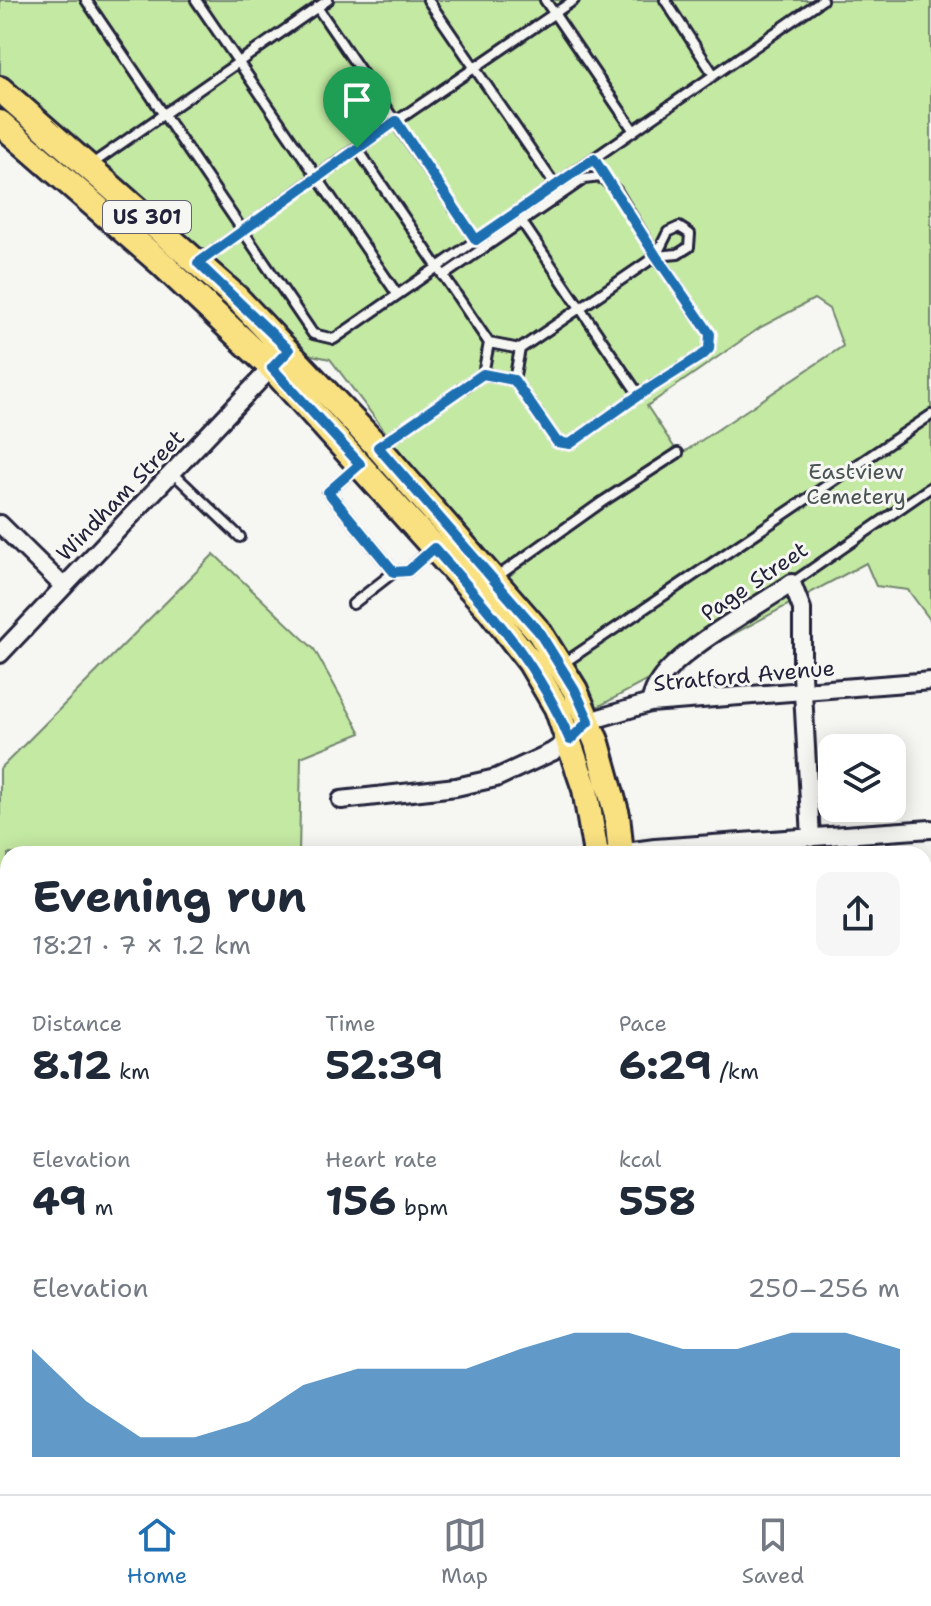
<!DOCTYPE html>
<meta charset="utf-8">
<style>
:root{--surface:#fff;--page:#f6f6f7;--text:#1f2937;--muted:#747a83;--line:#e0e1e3;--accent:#1f6fb2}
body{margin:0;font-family:"Shantell Sans",sans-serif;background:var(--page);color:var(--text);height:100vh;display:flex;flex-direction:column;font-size:30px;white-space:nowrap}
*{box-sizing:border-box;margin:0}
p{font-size:26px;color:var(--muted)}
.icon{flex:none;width:44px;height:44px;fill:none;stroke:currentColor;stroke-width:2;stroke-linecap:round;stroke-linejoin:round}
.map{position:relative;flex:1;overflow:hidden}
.side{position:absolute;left:0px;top:846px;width:932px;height:648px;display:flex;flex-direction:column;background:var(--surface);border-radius:24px 24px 0 0;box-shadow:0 4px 20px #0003}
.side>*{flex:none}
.fabs{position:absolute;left:818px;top:734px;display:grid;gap:16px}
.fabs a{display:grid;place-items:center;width:88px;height:88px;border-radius:16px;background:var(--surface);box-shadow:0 4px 20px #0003;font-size:40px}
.pin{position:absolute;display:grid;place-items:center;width:68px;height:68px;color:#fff;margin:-82px -34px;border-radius:50% 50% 50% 0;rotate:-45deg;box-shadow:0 0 8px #0007}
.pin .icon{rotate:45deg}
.round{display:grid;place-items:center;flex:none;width:84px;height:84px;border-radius:16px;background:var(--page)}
.summary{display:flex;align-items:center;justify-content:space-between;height:136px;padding:0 32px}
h1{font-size:44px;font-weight:700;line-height:60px}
.metrics{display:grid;grid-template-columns:repeat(3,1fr);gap:12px;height:136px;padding:8px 32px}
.metrics div{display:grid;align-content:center}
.metrics b{font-size:40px;font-weight:700}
.metrics small{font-size:22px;font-weight:400}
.metrics p{font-size:22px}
.chart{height:224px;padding:16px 32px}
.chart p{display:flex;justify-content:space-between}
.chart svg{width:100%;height:144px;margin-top:8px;fill:var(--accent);opacity:.7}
.dock{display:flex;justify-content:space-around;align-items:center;height:112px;border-top:2px solid var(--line);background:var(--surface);font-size:22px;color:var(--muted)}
.dock a{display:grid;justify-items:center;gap:4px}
.dock .on{color:var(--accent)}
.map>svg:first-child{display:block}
.green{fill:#c4e9a3;stroke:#73866f;stroke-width:2}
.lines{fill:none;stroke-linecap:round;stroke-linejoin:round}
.service-casing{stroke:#22223b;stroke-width:14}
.minor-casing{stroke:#22223b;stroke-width:22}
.primary-casing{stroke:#22223b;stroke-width:30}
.service{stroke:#f6f6f2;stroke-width:8}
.minor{stroke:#f6f6f2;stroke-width:16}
.primary{stroke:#f9e181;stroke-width:24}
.route-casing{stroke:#fff;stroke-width:16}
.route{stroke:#1f6fb2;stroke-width:10}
.labels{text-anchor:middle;stroke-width:6;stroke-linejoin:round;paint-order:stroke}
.shield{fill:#f6f6f2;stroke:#626272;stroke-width:2}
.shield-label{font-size:20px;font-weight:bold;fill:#22223b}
.park-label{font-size:22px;fill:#4a5455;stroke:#f6f6f2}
.street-label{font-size:22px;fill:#22223b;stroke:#f6f6f2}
</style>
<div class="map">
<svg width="931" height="1494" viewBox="0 0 931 1494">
<rect width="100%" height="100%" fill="#f6f6f2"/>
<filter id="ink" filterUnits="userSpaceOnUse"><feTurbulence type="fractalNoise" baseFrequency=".0125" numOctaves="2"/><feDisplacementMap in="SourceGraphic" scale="16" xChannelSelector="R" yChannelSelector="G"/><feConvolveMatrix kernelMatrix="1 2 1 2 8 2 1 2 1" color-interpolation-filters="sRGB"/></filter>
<g filter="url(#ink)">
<path class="green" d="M0,0H931V621L908,590L876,586L866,563L594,709L538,610L507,576L606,504L843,346L829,309L814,299L761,327L647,406L676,450L500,568L456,525L330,359L289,350L0,94Z
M214,554L314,649L361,733L301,757L299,854H8V1082H0V769Z
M931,900V1494H652L646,1486H924V901Z"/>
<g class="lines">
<defs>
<path id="service" d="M86,0L313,334L334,339L822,0
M196,0L397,294
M428,0L555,185
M545,0L634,131
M665,0L714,75
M317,7L476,240
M357,148L489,343L520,349L514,380L483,374L489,343
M92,164L328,0
M522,222L639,395
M679,227L690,234L689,247L678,254L656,256L668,232Z
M199,262L357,148L574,0
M443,276L584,179L601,177L616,190L656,256L710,334L709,349L704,354L639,395L570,444L557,442L514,380
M520,349L656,256
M382,444L483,374
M357,467L328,492L394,572
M173,473L240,537
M494,579L602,502L678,453
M792,583L931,487
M353,604L394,572L408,571L430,551
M561,665L931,415
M617,1486L623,1494"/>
<path id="minor" d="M0,524L63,586
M0,654L276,363
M650,703C652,695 655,687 660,680C681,649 758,606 792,583L802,609V674L811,838
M341,800L456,787L496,778L552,752L570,740L589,721L650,703L931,681
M611,854L655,848L931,829
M0,1207L8,1208
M0,1281L8,1284
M0,1431L8,1433
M924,1441L931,1447
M159,1486L182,1494
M227,1494L232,1486"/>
<path id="primary" d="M0,89L236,297L378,447L539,632L575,690L597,743L617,815L621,854
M0,123L162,264L272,368L489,609L530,662L557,708L585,789L596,854
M554,1494L556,1486
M579,1494L581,1486"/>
</defs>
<use href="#service" class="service-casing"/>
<use href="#minor" class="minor-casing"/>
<use href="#primary" class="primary-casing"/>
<use href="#service" class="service"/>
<use href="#minor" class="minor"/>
<use href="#primary" class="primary"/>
</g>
</g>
<g class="lines" filter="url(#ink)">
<defs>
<path id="route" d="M396,121L476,240L594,159L656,256L710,334L709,349L704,354L639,395L570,444L557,442L514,380L483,374L378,447L539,632L575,690L589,721L570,740C538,663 488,609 434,548L408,571L394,572L328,492L360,464L272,368L289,350L198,263Z"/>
</defs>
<use href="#route" class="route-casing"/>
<use href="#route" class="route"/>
</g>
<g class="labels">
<rect class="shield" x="103" y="201" width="88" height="32" rx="6"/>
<g class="shield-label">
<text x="147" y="224">US 301</text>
</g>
<g class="park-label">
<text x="856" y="479">Eastview<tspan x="856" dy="25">Cemetery</tspan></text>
</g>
<g class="street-label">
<text transform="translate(120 495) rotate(-46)" y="8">Windham Street</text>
<text transform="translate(754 581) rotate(-34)" y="8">Page Street</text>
<text transform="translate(744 675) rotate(-5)" y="8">Stratford Avenue</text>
</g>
</g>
</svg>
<div class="fabs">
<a><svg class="icon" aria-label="layers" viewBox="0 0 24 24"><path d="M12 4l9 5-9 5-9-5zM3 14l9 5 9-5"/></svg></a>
</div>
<div class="pin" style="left:357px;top:148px;background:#1e9e55"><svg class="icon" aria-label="arrive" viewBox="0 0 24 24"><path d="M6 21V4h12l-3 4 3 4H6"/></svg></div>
<section class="side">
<div class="summary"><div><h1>Evening run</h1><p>18:21 · 7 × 1.2 km</p></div><a class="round"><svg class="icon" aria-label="share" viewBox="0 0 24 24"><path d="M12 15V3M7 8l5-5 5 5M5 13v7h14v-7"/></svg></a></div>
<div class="metrics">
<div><p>Distance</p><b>8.12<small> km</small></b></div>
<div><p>Time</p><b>52:39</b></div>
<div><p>Pace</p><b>6:29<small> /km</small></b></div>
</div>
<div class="metrics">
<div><p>Elevation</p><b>49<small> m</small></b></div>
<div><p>Heart rate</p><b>156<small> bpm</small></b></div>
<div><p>kcal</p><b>558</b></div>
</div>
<div class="chart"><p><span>Elevation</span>250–256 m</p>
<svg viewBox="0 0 160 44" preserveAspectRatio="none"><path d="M0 44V11L10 27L20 38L30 38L40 33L50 22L60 17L70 17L80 17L90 11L100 6L110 6L120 11L130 11L140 6L150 6L160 11V44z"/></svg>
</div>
</section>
</div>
<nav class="dock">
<a class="on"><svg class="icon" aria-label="home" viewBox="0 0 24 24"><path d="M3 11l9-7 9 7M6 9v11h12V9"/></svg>Home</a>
<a><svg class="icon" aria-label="map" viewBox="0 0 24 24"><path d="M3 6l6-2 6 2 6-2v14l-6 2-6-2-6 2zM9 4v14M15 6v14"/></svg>Map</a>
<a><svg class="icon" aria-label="saved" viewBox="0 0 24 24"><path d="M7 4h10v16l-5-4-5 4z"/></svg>Saved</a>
</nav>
